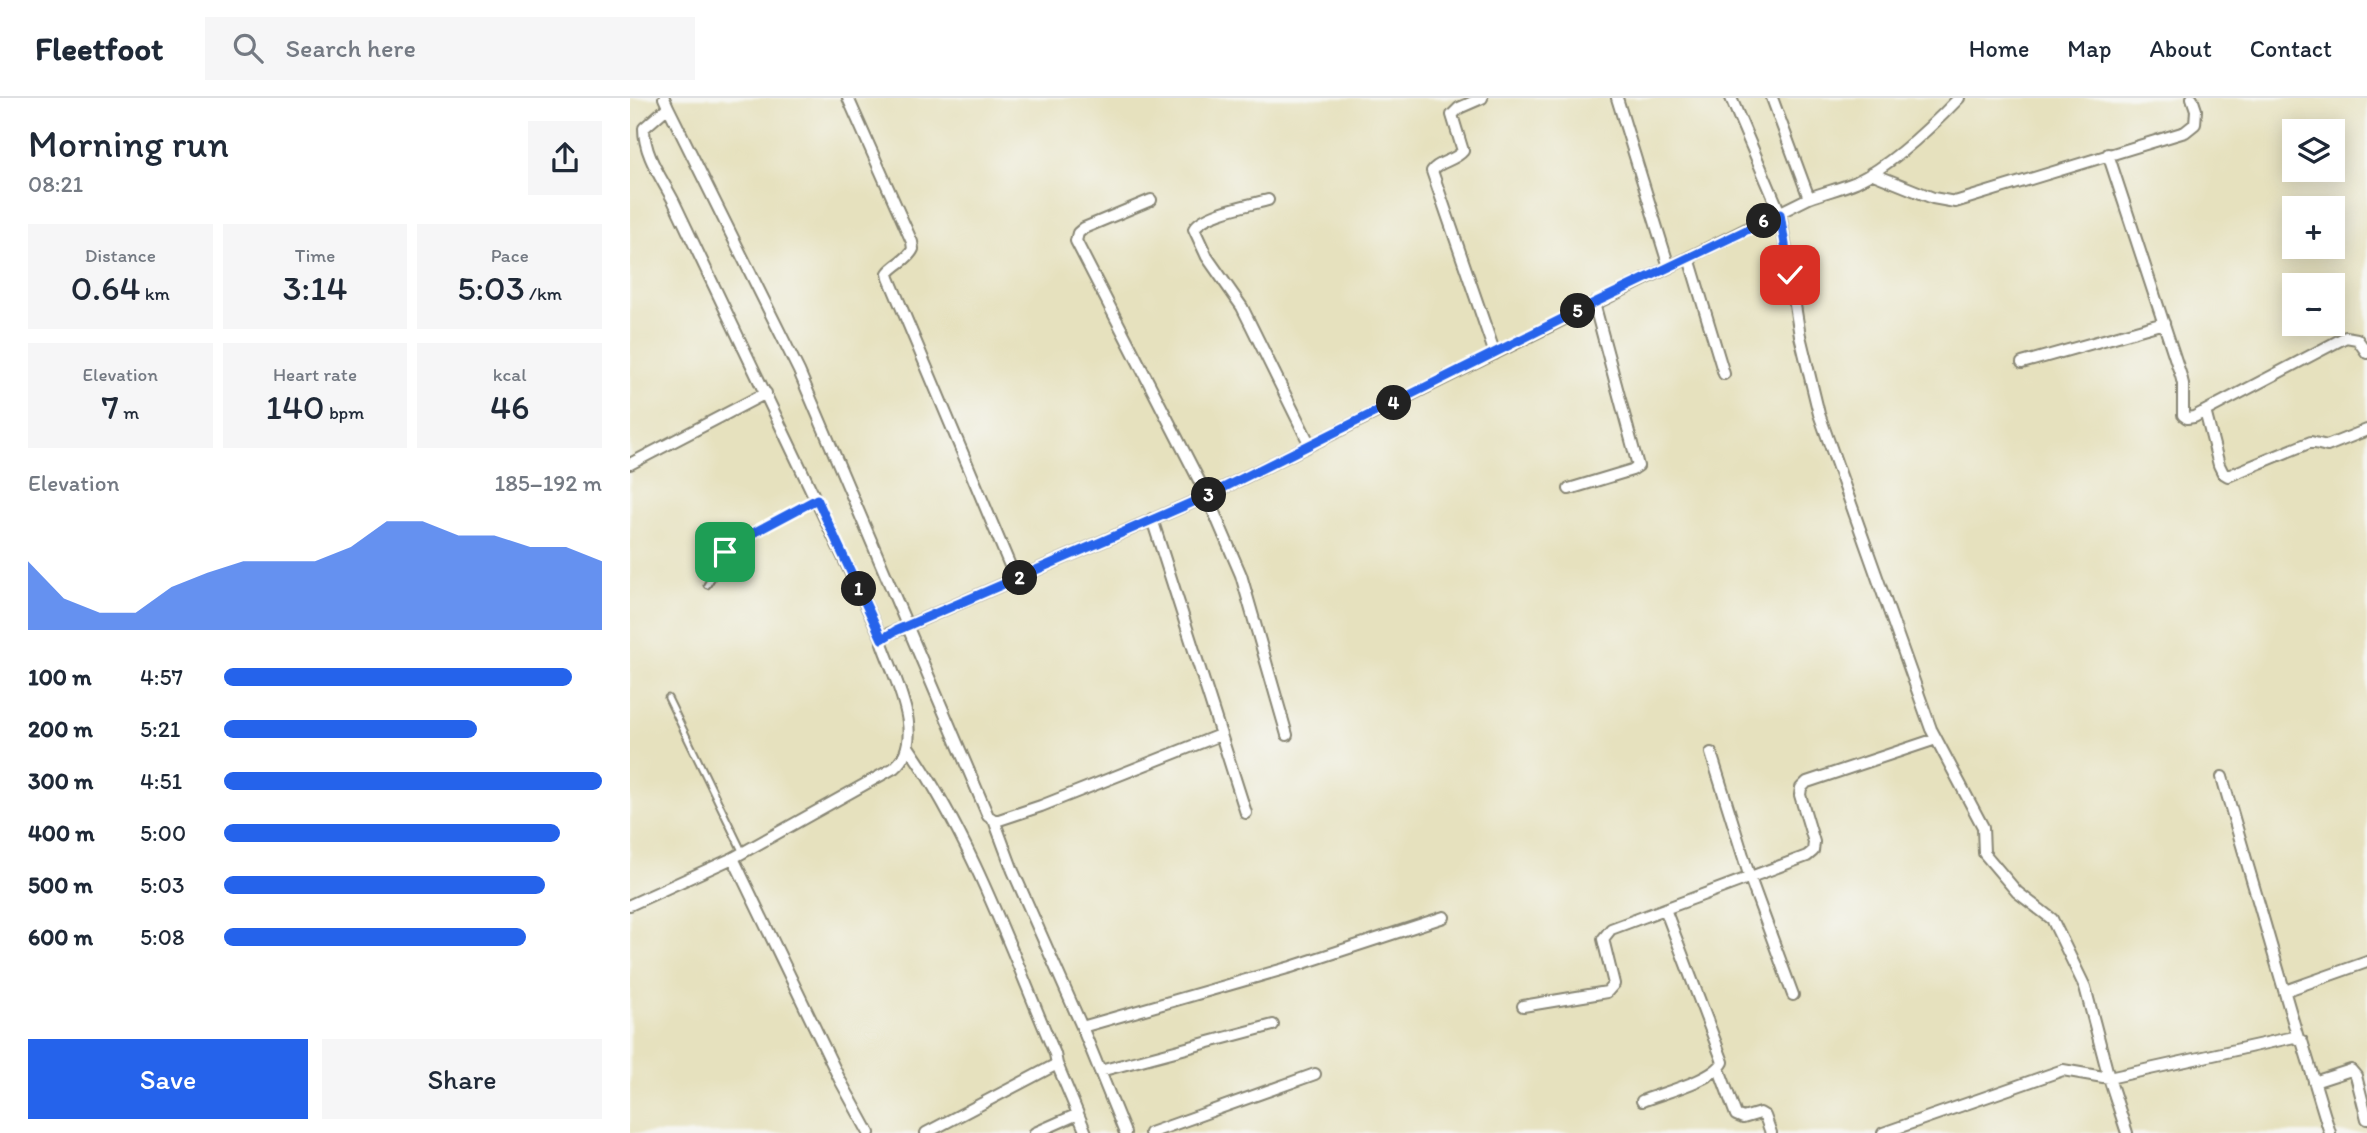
<!DOCTYPE html>
<meta charset="utf-8">
<style>
:root{--surface:#fff;--page:#f6f6f7;--text:#1f2937;--muted:#747a83;--line:#e0e1e3;--accent:#2563eb}
body{margin:0;font-family:Itim,sans-serif;background:var(--page);color:var(--text);height:100vh;display:flex;flex-direction:column;font-size:26px;white-space:nowrap}
*{box-sizing:border-box;margin:0}
p{font-size:23px;color:var(--muted)}
.icon{flex:none;width:38px;height:38px;fill:none;stroke:currentColor;stroke-width:2;stroke-linecap:round;stroke-linejoin:round}
.map{position:relative;flex:1;overflow:hidden}
.panel{display:flex;flex-direction:column;background:var(--surface);width:630px}
.panel>*{flex:none}
.buttons{position:absolute;left:1652px;top:21px;display:grid;gap:14px}
.buttons a{display:grid;place-items:center;width:63px;height:63px;border-radius:0px;background:var(--surface);box-shadow:0 4px 18px #0003;font-size:35px}
.pin{position:absolute;display:grid;place-items:center;width:60px;height:60px;color:#fff;margin:-30px;border-radius:14px;box-shadow:0 4px 10px #0006}
.km{position:absolute;width:35px;height:35px;margin:-18px;border-radius:50%;background:#222;color:#fff;font-size:19px;line-height:35px;text-align:center}
.round{display:grid;place-items:center;flex:none;width:74px;height:74px;border-radius:0px;background:var(--page)}
.headline{display:flex;align-items:center;justify-content:space-between;height:119px;padding:0 28px}
h1{font-size:38px;font-weight:600;line-height:52px}
.stats{display:grid;grid-template-columns:repeat(3,1fr);gap:10px;height:119px;padding:7px 28px}
.stats div{display:grid;align-content:center;border-radius:0px;background:var(--page);text-align:center}
.stats b{font-size:35px;font-weight:600}
.stats small{font-size:19px;font-weight:400}
.stats p{font-size:19px}
.chart{height:196px;padding:14px 28px}
.chart p{display:flex;justify-content:space-between}
.chart svg{width:100%;height:126px;margin-top:7px;fill:var(--accent);opacity:.7}
.cta{display:flex;gap:14px;margin-top:auto;padding:14px 28px}
.cta a{flex:1;height:80px;border-radius:0px;background:var(--accent);color:#fff;font-size:28px;font-weight:600;line-height:80px;text-align:center}
.cta a+a{background:var(--page);color:var(--text)}
ul{padding:0 28px;list-style:none;font-size:23px}
li{display:grid;grid-template-columns:112px 84px 1fr;align-items:center;height:52px}
li i{height:18px;border-radius:9px;background:var(--accent)}
header{display:flex;align-items:center;gap:42px;box-sizing:border-box;height:98px;padding:0 35px;background:var(--surface);border-bottom:2px solid var(--line)}
header strong{font-size:33px}
nav{display:flex;gap:38px;margin-inline-start:auto;font-size:24px}
.search{width:490px;height:63px;background:var(--page);display:flex;align-items:center;gap:18px;box-sizing:border-box;padding:0 24px;border-radius:0px;color:var(--muted);font-size:26px}
main{display:flex;flex:1;min-height:0}
.map>svg:first-child{display:block}
.lines{fill:none;stroke-linecap:round;stroke-linejoin:round}
.service-casing{stroke:#888674;stroke-width:9}
.minor-casing{stroke:#888674;stroke-width:14}
.service{stroke:#fff;stroke-width:5}
.minor{stroke:#fff;stroke-width:10}
.route-casing{stroke:#fff;stroke-width:14}
.route{stroke:#2563eb;stroke-width:9}
</style>
<header>
<strong>Fleetfoot</strong>
<div class="search"><svg class="icon" aria-label="search" viewBox="0 0 24 24"><circle cx="10" cy="10" r="6"/><path d="M15 15l6 6"/></svg>Search here</div>
<nav><a>Home</a><a>Map</a><a>About</a><a>Contact</a></nav>
</header>
<main>
<section class="panel">
<div class="headline"><div><h1>Morning run</h1><p>08:21</p></div><a class="round"><svg class="icon" aria-label="share" viewBox="0 0 24 24"><path d="M12 15V3M7 8l5-5 5 5M5 13v7h14v-7"/></svg></a></div>
<div class="stats">
<div><p>Distance</p><b>0.64<small> km</small></b></div>
<div><p>Time</p><b>3:14</b></div>
<div><p>Pace</p><b>5:03<small> /km</small></b></div>
</div>
<div class="stats">
<div><p>Elevation</p><b>7<small> m</small></b></div>
<div><p>Heart rate</p><b>140<small> bpm</small></b></div>
<div><p>kcal</p><b>46</b></div>
</div>
<div class="chart"><p><span>Elevation</span>185–192 m</p>
<svg viewBox="0 0 160 44" preserveAspectRatio="none"><path d="M0 44V20L10 33L20 38L30 38L40 29L50 24L60 20L70 20L80 20L90 15L100 6L110 6L120 11L130 11L140 15L150 15L160 20V44z"/></svg>
</div>
<ul>
<li><b>100 m</b>4:57<i style="width:92%"></i></li>
<li><b>200 m</b>5:21<i style="width:67%"></i></li>
<li><b>300 m</b>4:51<i style="width:100%"></i></li>
<li><b>400 m</b>5:00<i style="width:89%"></i></li>
<li><b>500 m</b>5:03<i style="width:85%"></i></li>
<li><b>600 m</b>5:08<i style="width:80%"></i></li>
</ul>
<div class="cta"><a>Save</a><a>Share</a></div>
</section>
<div class="map">
<svg width="1737" height="1035" viewBox="0 0 1737 1035">
<rect width="100%" height="100%" fill="#f6f6f2"/>
<filter id="ink" filterUnits="userSpaceOnUse"><feTurbulence type="fractalNoise" baseFrequency=".0143" numOctaves="2"/><feDisplacementMap in="SourceGraphic" scale="14" xChannelSelector="R" yChannelSelector="G"/><feConvolveMatrix kernelMatrix="1 2 1 2 8 2 1 2 1" color-interpolation-filters="sRGB"/></filter>
<filter id="wash" filterUnits="userSpaceOnUse"><feTurbulence type="fractalNoise" baseFrequency=".00686" numOctaves="4" result="noise"/><feDisplacementMap in="SourceGraphic" scale="28" xChannelSelector="R" yChannelSelector="G"/><feGaussianBlur stdDeviation="1.57" result="paint"/><feColorMatrix in="noise" values="0 0 0 0 0 0 0 0 0 0 0 0 0 0 0 0 0 1.4 0 .05"/><feComposite in="paint" operator="in"/></filter>
<g filter="url(#wash)">
<rect width="100%" height="100%" fill="#e6e1be"/>
</g>
<g filter="url(#ink)">
<g class="lines">
<defs>
<path id="service" d="M77,487L101,449L187,401
M38,600L113,755"/>
<path id="minor" d="M34,0L38,9L14,30C14,57 31,79 43,102L252,541
M218,0L282,144L283,151C278,162 266,165 258,175L259,180L386,482
M852,0L829,10L822,17L833,53C825,63 809,63 802,73L865,256
M987,0L1039,169
M1101,0L1150,115L1170,238L1189,316L1301,631L1353,729L1354,755L1387,794L1422,821L1455,889L1479,980L1497,1035
M1142,0L1179,100
M38,9L169,273L358,718L364,722H369L411,708L590,637
M1478,56L1551,278L1553,286V317L1557,320L1564,319L1716,239L1727,241L1737,255
M1241,75L1303,100L1325,104L1555,34L1565,26L1566,12L1562,0
M521,102L454,130L448,135L446,143L577,398L611,477L657,637
M638,102C619,107 573,115 564,131L577,159L612,209L680,347
M1059,160L1094,276
M1392,265L1534,225
M1575,313L1589,367L1593,375L1598,378L1681,344L1697,348L1737,332
M0,366L136,295
M939,391L1002,372L1008,368L964,205
M522,421L616,715
M279,650C343,743 381,853 425,956L427,966L456,1035
M1081,655L1120,780L1163,897
M1592,679L1668,940
M364,722L383,773L452,929L495,1035
M103,760L210,982L239,1035
M0,807L103,760L264,670C298,641 264,580 252,545V541L256,537L577,398L1179,100C1195,94 1212,90 1226,84C1260,68 1303,27 1329,0
M1655,893L1737,864
M893,908L977,894L984,886L973,841L981,831L1177,758L1183,753L1184,744L1170,697L1171,690L1177,684L1306,641
M452,929L661,869L814,819
M1089,971L1106,1017L1113,1020L1130,1015L1135,1018L1141,1035
M470,973L643,927
M1684,984L1721,972L1726,978L1737,1021
M1012,1003C1032,995 1084,982 1093,964L1035,811
M296,1035L427,966
M405,1035L448,1016
M520,1035L685,976
M1253,1035L1433,972L1479,980L1664,939L1672,943L1700,1035"/>
</defs>
<use href="#service" class="service-casing"/>
<use href="#minor" class="minor-casing"/>
<use href="#service" class="service"/>
<use href="#minor" class="minor"/>
</g>
</g>
<g class="lines" filter="url(#ink)">
<defs>
<path id="route" d="M95,454L112,441L187,401L252,541L265,533L577,398L964,205L1150,116L1160,177"/>
</defs>
<use href="#route" class="route-casing"/>
<use href="#route" class="route"/>
</g>
</svg>
<div class="buttons">
<a><svg class="icon" aria-label="layers" viewBox="0 0 24 24"><path d="M12 4l9 5-9 5-9-5zM3 14l9 5 9-5"/></svg></a>
<a>+</a>
<a>−</a>
</div>
<div class="pin" style="left:95px;top:454px;background:#1e9e55"><svg class="icon" aria-label="arrive" viewBox="0 0 24 24"><path d="M6 21V4h12l-3 4 3 4H6"/></svg></div>
<div class="pin" style="left:1160px;top:177px;background:#d93025"><svg class="icon" aria-label="check" viewBox="0 0 24 24"><path d="M5 12l5 5 9-10"/></svg></div>
<b class="km" style="left:229px;top:491px">1</b>
<b class="km" style="left:390px;top:480px">2</b>
<b class="km" style="left:579px;top:397px">3</b>
<b class="km" style="left:764px;top:305px">4</b>
<b class="km" style="left:948px;top:213px">5</b>
<b class="km" style="left:1134px;top:123px">6</b>
</div>
</main>
